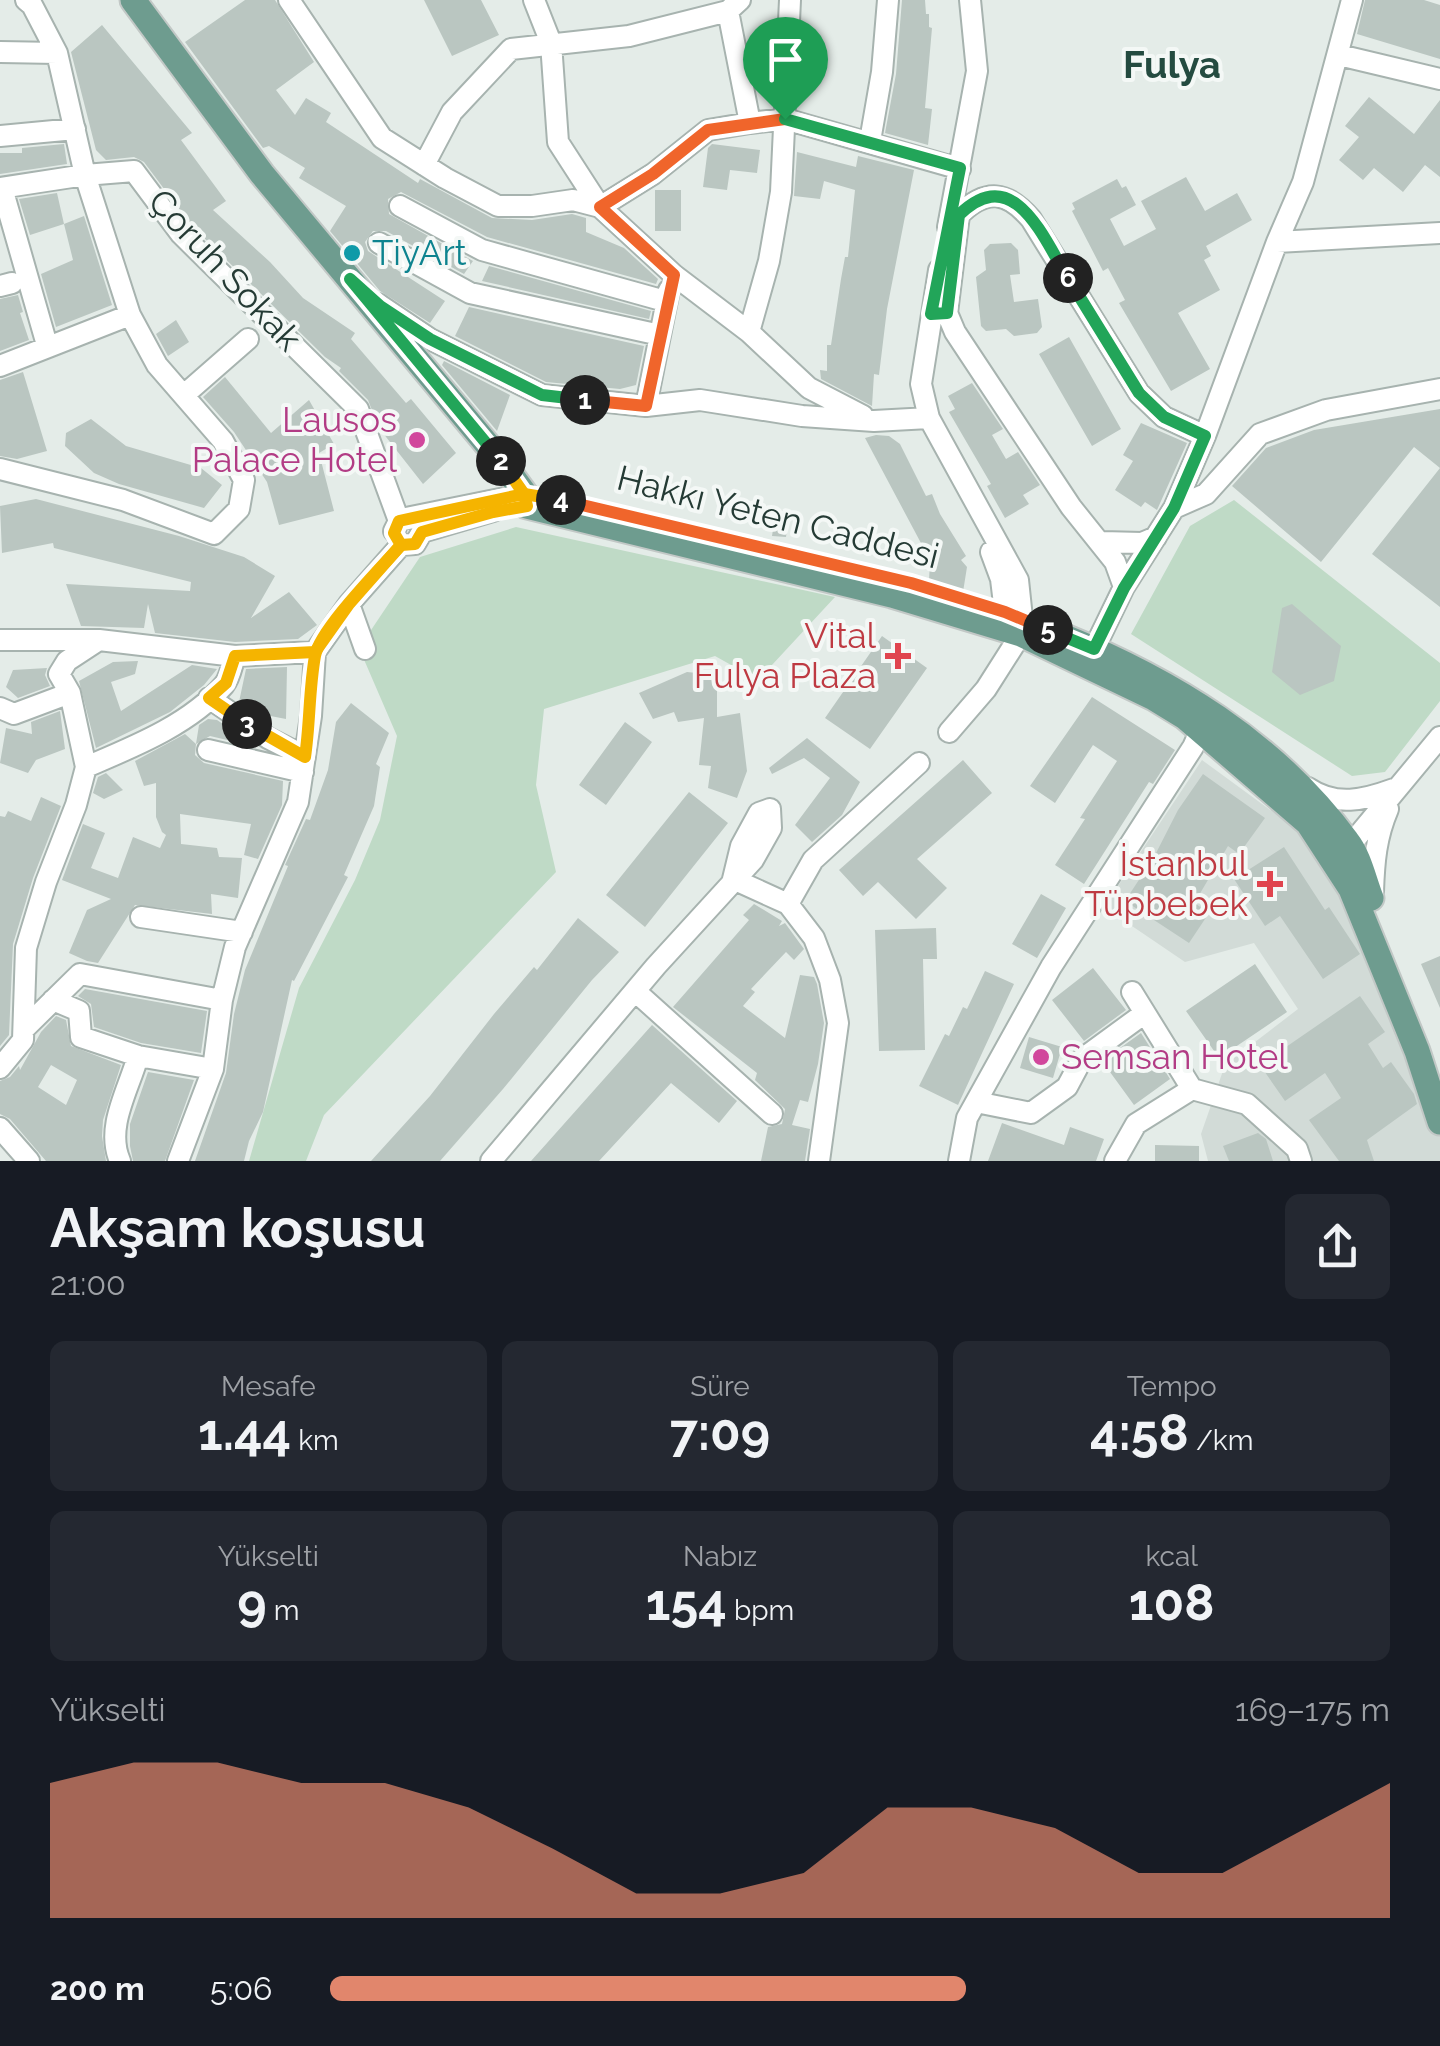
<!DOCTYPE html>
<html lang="tr">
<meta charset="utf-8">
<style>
:root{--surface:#171b24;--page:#242831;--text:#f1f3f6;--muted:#9ea1a6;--accent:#e1866c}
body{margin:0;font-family:Raleway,sans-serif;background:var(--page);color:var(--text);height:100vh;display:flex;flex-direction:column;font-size:38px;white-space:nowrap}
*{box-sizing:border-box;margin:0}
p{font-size:32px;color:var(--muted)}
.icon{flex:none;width:55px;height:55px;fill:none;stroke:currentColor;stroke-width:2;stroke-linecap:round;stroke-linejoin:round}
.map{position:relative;height:1161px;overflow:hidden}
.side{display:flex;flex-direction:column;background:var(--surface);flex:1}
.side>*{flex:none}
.pin{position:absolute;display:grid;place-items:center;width:85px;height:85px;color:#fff;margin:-102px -42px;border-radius:50% 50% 50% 0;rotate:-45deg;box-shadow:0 0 10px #0007}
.pin .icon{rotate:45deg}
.km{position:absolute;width:50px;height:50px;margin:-25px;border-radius:50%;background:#222;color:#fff;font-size:28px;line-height:50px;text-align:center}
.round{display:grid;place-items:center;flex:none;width:105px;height:105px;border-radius:15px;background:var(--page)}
.headline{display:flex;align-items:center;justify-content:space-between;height:170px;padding:0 50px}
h1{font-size:55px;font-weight:700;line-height:75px}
.metrics{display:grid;grid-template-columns:repeat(3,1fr);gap:15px;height:170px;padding:10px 50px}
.metrics div{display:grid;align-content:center;border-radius:15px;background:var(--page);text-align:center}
.metrics b{font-size:50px;font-weight:700}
.metrics small{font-size:28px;font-weight:400}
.metrics p{font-size:28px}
.chart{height:280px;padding:20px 50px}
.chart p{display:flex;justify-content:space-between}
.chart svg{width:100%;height:180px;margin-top:10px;fill:var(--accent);opacity:.7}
ul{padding:0 50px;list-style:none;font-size:32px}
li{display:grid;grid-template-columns:160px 120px 1fr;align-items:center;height:75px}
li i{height:25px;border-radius:12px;background:var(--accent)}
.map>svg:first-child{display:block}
.built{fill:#d2dbd7}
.green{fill:#bfdac6}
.building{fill:#bac6c1;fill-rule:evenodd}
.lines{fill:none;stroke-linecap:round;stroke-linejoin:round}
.minor-casing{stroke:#a7b3af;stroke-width:24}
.major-casing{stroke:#c2c8c6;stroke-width:29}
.minor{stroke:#fff;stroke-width:20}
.major{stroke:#6e9c8f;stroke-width:25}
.split-1-casing{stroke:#fff;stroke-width:20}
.split-2-casing{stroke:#fff;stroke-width:20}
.split-3-casing{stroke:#fff;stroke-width:20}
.split-4-casing{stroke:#fff;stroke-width:20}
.split-5-casing{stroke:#fff;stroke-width:20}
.split-6-casing{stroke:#fff;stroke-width:20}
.split-7-casing{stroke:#fff;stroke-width:20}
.split-1{stroke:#f0652b;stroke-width:12}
.split-2{stroke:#22a559;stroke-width:12}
.split-3{stroke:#f5b400;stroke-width:12}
.split-4{stroke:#f5b400;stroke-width:12}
.split-5{stroke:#f0652b;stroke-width:12}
.split-6{stroke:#22a559;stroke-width:12}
.split-7{stroke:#22a559;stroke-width:12}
.culture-dot{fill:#0f9aa8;stroke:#f4f8f6;stroke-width:4}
.hotel-dot{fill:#d1479c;stroke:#f4f8f6;stroke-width:4}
.health-dot{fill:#e0444e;stroke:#f4f8f6;stroke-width:4}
.labels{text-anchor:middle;stroke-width:8;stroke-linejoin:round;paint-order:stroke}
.culture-label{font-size:35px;fill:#0d838f;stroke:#f4f8f6;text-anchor:start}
.street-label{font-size:35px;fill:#253b35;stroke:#f4f8f6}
.hotel-label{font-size:35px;fill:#b23c85;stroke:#f4f8f6;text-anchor:end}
.health-label{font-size:35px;fill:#be3a42;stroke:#f4f8f6;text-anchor:end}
.neighbourhood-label{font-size:38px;font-weight:bold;fill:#244b40;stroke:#f4f8f6}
</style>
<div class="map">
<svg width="1440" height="1161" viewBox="0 0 1440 1161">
<rect width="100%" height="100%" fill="#e4ece8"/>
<path class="built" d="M1202,760L1292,826L1328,871L1378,952L1440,1126V1161H1208L1201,1134L1225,1065L1298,1009L1254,943L1185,962L1104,907Z"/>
<path class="green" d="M1234,500L1440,663V701L1385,772L1352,776L1131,634L1190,526Z
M516,527L835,597L758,680L715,656L544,709L536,785L556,872L324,1115L306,1161H249L299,988L355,880L380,820L397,736L359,648L420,557Z"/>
<path class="building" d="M245,0H275L314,62L276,90L295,115L306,98L331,113L326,122L418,183L420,179L492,218L532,220L572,214L586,218V232L624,248L658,279L656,284L487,237L401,192L388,199L389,214L473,261L464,274L386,231H373L365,242L368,251L445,301L430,323L380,291L330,231L346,206L299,178L305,168L269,146L263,148L185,42Z
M424,0H481L499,35L452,56Z
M902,0H925L926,14H929V27L932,28L925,108L932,109L928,145L885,133L896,74Z
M1365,0H1424L1440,5V59L1357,34Z
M102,25L192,133L181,140L226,201L213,210L270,262L303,298L355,333L351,339L406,403L411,399L456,453L423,484L379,428L368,400L339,371L341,368L325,357L191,225L144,162L134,157L106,160L96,150L71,52Z
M1369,97L1414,134L1440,100V177L1425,165L1403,192L1374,168L1363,180L1339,160L1359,137L1345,126Z
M64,144L67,164L0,174V153H22V148Z
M712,144L760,150L757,173L730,170L727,190L703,187L708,148Z
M797,152L856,167L858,156L914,170L887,309L879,375L874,374L872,406L821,379L820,370L827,371V345H831L841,279L845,257H848L855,190L824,181L820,199L794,196Z
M1186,177L1205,211L1237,193L1252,220L1206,246L1211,256L1204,260L1220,290L1178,313L1210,369L1171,391L1119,303L1125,300L1108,268L1103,271L1072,211L1075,209L1072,203L1117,179L1122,188L1126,186L1136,205L1110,219L1124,246L1156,229L1141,201Z
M655,190H681V231H655Z
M57,193L64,224L30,235L19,199Z
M84,216L112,305L56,327L41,274L73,260L64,224Z
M1011,243L1018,250L1020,274L1010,275L1014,302L1038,299L1042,327L1037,333L1014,336L1006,329L986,331L981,326L976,277L986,270L984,250L990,244Z
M489,266L651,311L649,319L482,281Z
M18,295L23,312L20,313L29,340L0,351V299Z
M469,307L644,346L636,385L620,389L546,382L455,336Z
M176,320L189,342L168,356L156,334Z
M1069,337L1121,429L1092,446L1039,354Z
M444,361L510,395L497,431L442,365Z
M23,372L47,451L17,459L0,456V380Z
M225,377L271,433L309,400L334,444L319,453L334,511L279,525L267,482L234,432L203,397Z
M972,383L1003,429L992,435L1006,459L1018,452L1040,485L1023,495L1029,504L1005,518L987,486L991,484L949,412L955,409L948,396Z
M1440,409V607L1372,554L1440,468L1414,447L1321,562L1232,486L1266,448L1314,430Z
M91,419L126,446L201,468L222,485L204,508L119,484L94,473L65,446L66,433Z
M1141,423L1187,443L1157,510L1145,502L1141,507L1115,490L1133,461L1123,455Z
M876,435L889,436L900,444L926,496L932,494L940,514L966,556L961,560L967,567L963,592L935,588L934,582L929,581L930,560L865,438Z
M36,499L179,536L244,557L275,576L251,618L289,592L317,625L298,639L235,642L155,633L148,604L144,628L81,626L66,584L190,591L191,582L54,548L53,543L2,553L0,506Z
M776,510L789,511L786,537L772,536Z
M1292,604L1341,646L1334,681L1300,695L1272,672L1282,608Z
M882,636L927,668L870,749L825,718Z
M138,661L135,674L111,682L121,711L192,665L217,669L204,685L170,712L96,748L79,681L113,662Z
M287,667L286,719L255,713L239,702L246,669Z
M47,668L45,675L50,686L18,698L6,687L13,670Z
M687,672L717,675V717L740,713L747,771L737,798L708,788L711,766L699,765L704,718L678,722L674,712L653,719L639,693Z
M1092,697L1175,750L1153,784L1149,782L1084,884L1055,865L1085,819L1080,818L1117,761L1093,745L1055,803L1030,786Z
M351,703L389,733L376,764L380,767L374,806L344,875L348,877L294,981L292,980L263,1112L249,1141L244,1161H195L226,1073L234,1014L245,970L288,866L285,865L306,819L310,820L328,770L336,722Z
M60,711L65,749L36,760L28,773L0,763L6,728L32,734L31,722Z
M208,719L217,720L257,747L210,736L196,744L199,725Z
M625,722L652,742L606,805L579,785Z
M185,734L196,744L195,755L204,763L283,781L282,805L258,859L244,855L251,824L180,814L181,844L217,848L219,857L242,858L238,898L211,894L212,914L135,905L98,963L87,961L69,953L87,910L111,899L62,880L83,824L105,833L91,868L118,878L133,837L160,848L166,835L162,832L156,817V783L144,786L135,761Z
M807,738L860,782L842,815L812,842L795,825L830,778L804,758L772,774L769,768Z
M963,760L992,793L917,859L947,888L916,919L878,882L863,896L839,870Z
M106,773L123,790L104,799L93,793L98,777Z
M1203,774L1265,818L1239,854L1228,846L1192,907L1196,904L1209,913L1189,943L1125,901L1154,857L1178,810Z
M689,792L728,823L645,927L606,895Z
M41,797L61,806L33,878L13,944L9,1035L0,1046V816L5,817L8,811L31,821Z
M1284,847L1325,910L1329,907L1360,954L1323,979L1280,916L1265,926L1234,879Z
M1041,894L1066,908L1037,958L1012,944Z
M754,904L782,921L779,926L785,923L804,949L794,960L786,952L751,989L755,992L743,1006L785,1038L800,975L814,977L817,984L824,1023L818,1064L808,1102L800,1100L792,1125L810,1129L805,1161H761L768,1127L782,1124L785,1109L755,1080L757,1073L673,1007L749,920L743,915Z
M578,918L619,952L592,980L503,1089L440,1161H371L430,1096L494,1014L534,967L537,970Z
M936,928L937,959H923L925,1050L879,1051L875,930Z
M1440,956V1008L1421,964Z
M1255,964L1287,1012L1219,1058L1186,1011Z
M1093,968L1126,1010L1084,1041L1052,1000Z
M985,971L1014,984L958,1105L919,1086L945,1034L949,1036L963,1007L967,1009Z
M85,989L207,1011L201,1053L141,1043L94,1027L91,1004L78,996Z
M1360,996L1385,1032L1368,1044L1383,1068L1391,1062L1414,1094L1417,1104L1367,1140L1374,1161H1339L1309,1120L1341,1098L1325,1073L1285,1101L1260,1065Z
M56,1016L66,1020L71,1046L121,1065L103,1120L102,1136L106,1161H46L10,1119L0,1114V1081L10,1077L19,1066L20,1070L41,1032ZM51,1065L77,1080L66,1105L38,1087Z
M652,1025L737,1101L719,1123L671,1083L599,1161H531Z
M1141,1033L1170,1079L1134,1105L1102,1061Z
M1029,1037L1062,1047L1053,1078L1020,1068Z
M148,1072L194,1080L165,1161H133L130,1146V1124Z
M1002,1123L1064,1145L1070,1127L1104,1139L1096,1161H988Z
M1258,1133L1266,1139L1273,1161H1229L1223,1146Z
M1155,1145L1199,1146V1161H1155Z"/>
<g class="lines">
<defs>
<path id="minor" d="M289,0L382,138L445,178L498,206H532L573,200L600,207
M534,0L551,43L558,142L600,207L674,275L749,332L809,388L863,416
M728,11L750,123
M0,52L57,53
M1339,55L1440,79
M0,136L75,129
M870,141L882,72L888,0
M424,165L452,112L511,49L629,36L728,11L740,0
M0,188L85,175L134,171L181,234L358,409L399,521
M2,188L47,345
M400,206L482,250L665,301
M600,207L653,174L708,130L750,123L785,119L960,169
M948,227L977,71L970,0
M1277,242L1440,233
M379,243L470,293L660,335
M939,270L921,384L929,418L1018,580L1022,618
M0,286L12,283
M378,304L430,339L542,395L646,406L700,400L802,416L874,421L929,418
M749,332L769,261L781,192L790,0
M0,366L130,315
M184,395L248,339
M646,406L669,290
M0,469L123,500L214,534L239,509L244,480L223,441L157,365L130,315L85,175L57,53L32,5L26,0
M1174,508L1206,494L1260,434L1326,410L1440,389
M394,531L399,521L406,518L525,494
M1102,542L1142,543L1156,537
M401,545L415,544L422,532L493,511
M991,552L1001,579L1005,612
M1124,587L1115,562L1071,507L955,332L947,313L959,215C986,188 1007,191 1031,219L1139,393L1164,417L1205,436
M349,604L365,649
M0,640H99L235,656L315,652
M1094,649L1124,587L1174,508L1205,436L1277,242L1303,182L1352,0
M209,698L268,738L305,757
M0,708L14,714L70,693
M949,732L986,689L1021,634
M208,750L303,772
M86,767C133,747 189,725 224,685C230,678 232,665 235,656
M1308,788C1336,807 1364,800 1394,789
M1349,842L1357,837L1440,737
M733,879L788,904L814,938L830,980L838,1023L819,1161
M1373,892C1374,862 1376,837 1388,809
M788,904L813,860L919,763
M141,917L242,932
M635,991L772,1114
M1132,992L1192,1089
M53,1000L79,1011L81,1037L138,1056L213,1069
M25,1028L80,974L222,1000
M0,1068L23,1040L26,948L46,882L76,805L86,767L70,693L59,674L67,661L99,640
M1192,1089L1247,1104L1297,1149L1301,1161
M976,1102L1031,1113L1067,1087L1082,1059L1145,1013
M0,1128L29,1161
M120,1161C105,1127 129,1089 138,1056
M178,1161L213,1069L222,1000L235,947L298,802L311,716L315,652L349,604L401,545
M491,1161L656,966L753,860L771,828L770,809L759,813L741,846L733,879
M959,1161L967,1118L1051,967L1193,747L1205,720
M1115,1161L1136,1124L1192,1089"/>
<path id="major" d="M133,0L262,174L501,461L525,494L527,506L892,595L1021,634L1154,698L1185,717L1308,823L1351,889L1417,1051L1440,1122
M1060,635C1171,680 1275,743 1347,841C1359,856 1364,880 1371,898"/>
</defs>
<use href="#minor" class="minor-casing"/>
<use href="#major" class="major-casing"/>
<use href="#minor" class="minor"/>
<use href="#major" class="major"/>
</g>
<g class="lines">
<defs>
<path id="split-1" d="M585,400L646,406L674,275L600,207L653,174L708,130L785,119"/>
<path id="split-2" d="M501,461L350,279L380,306L430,339L542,395L585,400"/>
<path id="split-3" d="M247,724L209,698L226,683L235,656L315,652L349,604L401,545L415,544L422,532L493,512L527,506L524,494L501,461"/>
<path id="split-4" d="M247,724L305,757C310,724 309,689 315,656C320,629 381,568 401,545L394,533L399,521L524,494L561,500"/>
<path id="split-5" d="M561,500L911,583L1005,612L1048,630"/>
<path id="split-6" d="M1048,630L1094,649L1124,588L1174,508L1205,436L1164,417L1139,393L1068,278"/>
<path id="split-7" d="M785,119L960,168L931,314L947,313L959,215C1014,161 1043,238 1068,278"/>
</defs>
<use href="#split-1" class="split-1-casing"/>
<use href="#split-2" class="split-2-casing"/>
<use href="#split-3" class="split-3-casing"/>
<use href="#split-4" class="split-4-casing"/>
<use href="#split-5" class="split-5-casing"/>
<use href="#split-6" class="split-6-casing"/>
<use href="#split-7" class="split-7-casing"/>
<use href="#split-1" class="split-1"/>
<use href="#split-2" class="split-2"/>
<use href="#split-3" class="split-3"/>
<use href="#split-4" class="split-4"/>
<use href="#split-5" class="split-5"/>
<use href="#split-6" class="split-6"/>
<use href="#split-7" class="split-7"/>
</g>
<circle class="culture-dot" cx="352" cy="253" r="10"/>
<g class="hotel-dot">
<circle cx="417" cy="440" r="10"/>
<circle cx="1041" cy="1057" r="10"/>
</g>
<g class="health-dot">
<path d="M893 641h10v10h10v10h-10v10h-10v-10h-10v-10h10z"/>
<path d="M1265 869h10v10h10v10h-10v10h-10v-10h-10v-10h10z"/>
</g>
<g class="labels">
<g class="culture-label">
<text x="372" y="265">TiyArt</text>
</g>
<g class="street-label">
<text transform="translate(225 270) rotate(47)" y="12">Çoruh Sokak</text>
<text transform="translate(778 517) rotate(14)" y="12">Hakkı Yeten Caddesi</text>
</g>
<g class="hotel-label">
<text x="397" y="432">Lausos<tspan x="397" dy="40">Palace Hotel</tspan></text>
<text x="1061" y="1069" text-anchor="start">Semsan Hotel</text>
</g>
<g class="health-label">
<text x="876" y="648">Vital<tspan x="876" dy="40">Fulya Plaza</tspan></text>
<text x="1248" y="876">İstanbul<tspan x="1248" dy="40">Tüpbebek</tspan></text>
</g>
<g class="neighbourhood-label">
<text x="1172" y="78">Fulya</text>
</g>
</g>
</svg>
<div class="pin" style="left:785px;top:119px;background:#1e9e55"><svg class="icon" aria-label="arrive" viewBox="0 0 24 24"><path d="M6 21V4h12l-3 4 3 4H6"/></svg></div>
<b class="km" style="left:585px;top:400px">1</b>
<b class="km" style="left:501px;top:461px">2</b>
<b class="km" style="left:247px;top:724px">3</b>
<b class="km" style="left:561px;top:500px">4</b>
<b class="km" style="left:1048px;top:630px">5</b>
<b class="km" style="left:1068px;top:278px">6</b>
</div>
<section class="side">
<div class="headline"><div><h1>Akşam koşusu</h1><p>21:00</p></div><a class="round"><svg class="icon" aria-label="share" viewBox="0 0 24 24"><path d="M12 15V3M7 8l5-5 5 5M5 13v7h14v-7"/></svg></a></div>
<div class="metrics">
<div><p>Mesafe</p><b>1.44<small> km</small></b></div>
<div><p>Süre</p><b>7:09</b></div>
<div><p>Tempo</p><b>4:58<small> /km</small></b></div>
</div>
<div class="metrics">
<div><p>Yükselti</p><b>9<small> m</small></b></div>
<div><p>Nabız</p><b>154<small> bpm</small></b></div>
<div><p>kcal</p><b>108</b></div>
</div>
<div class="chart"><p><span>Yükselti</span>169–175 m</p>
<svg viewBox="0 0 160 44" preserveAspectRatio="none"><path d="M0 44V11L10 6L20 6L30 11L40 11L50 17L60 27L70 38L80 38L90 33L100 17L110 17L120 22L130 33L140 33L150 22L160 11V44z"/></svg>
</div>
<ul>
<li><b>200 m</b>5:06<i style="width:60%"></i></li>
</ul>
</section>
